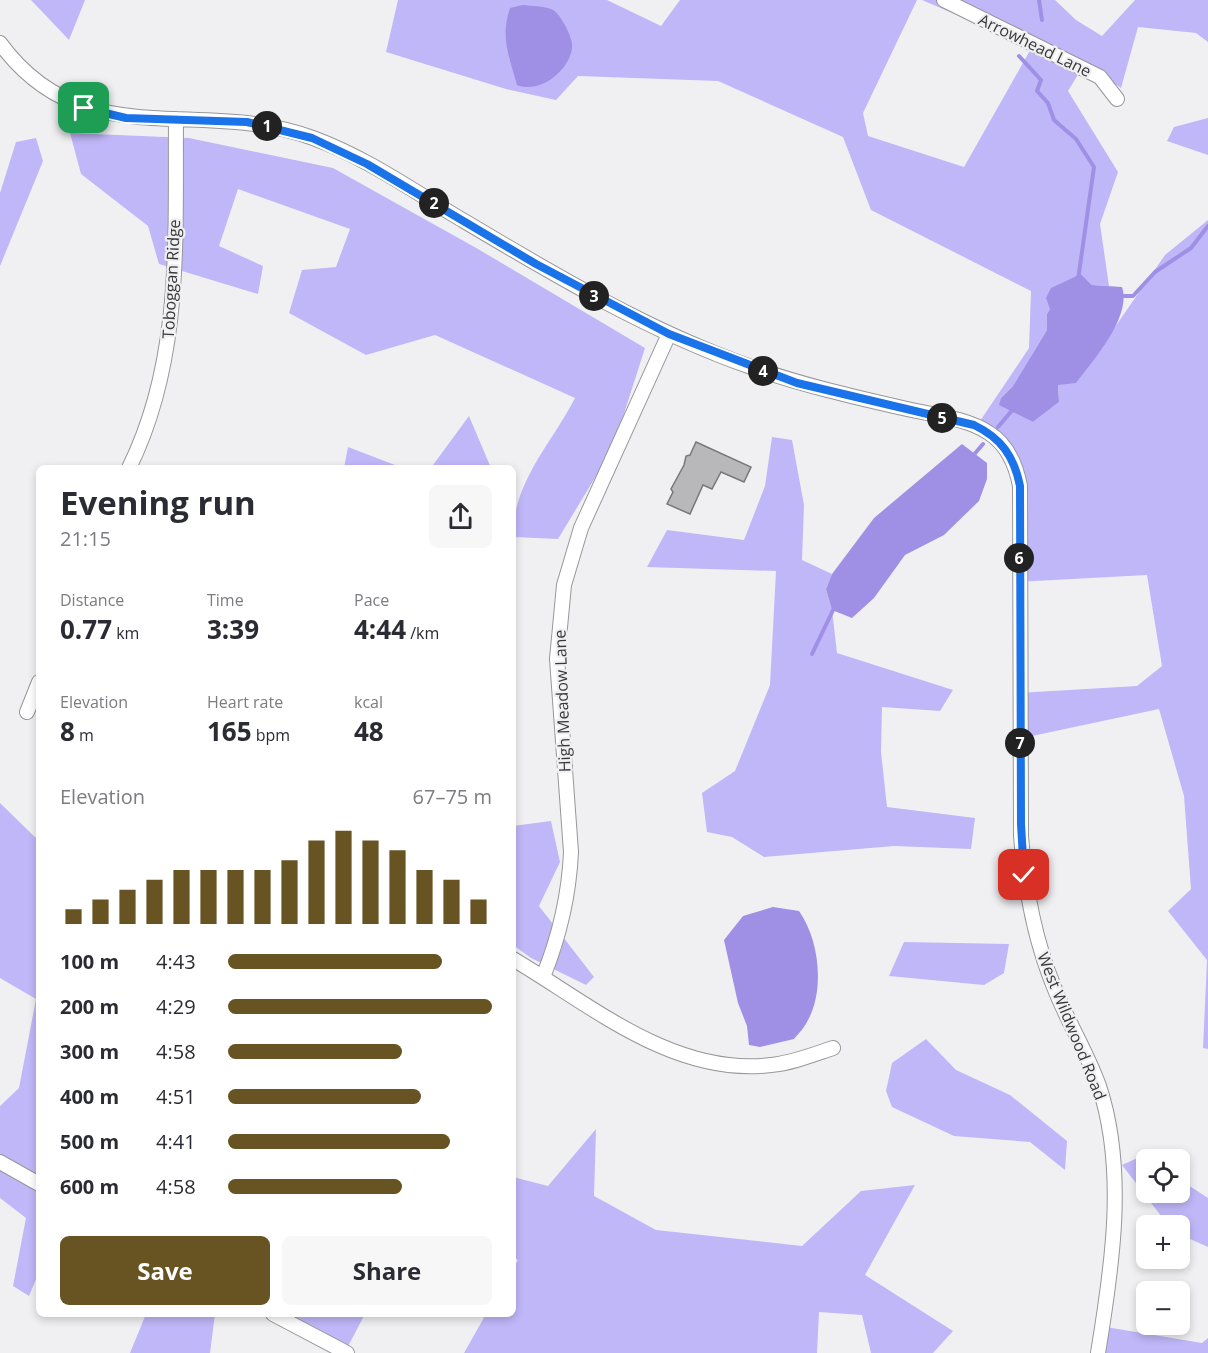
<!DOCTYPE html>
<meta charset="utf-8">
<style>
:root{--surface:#fff;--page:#f7f7f7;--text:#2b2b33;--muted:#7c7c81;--accent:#675422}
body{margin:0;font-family:"Open Sans",sans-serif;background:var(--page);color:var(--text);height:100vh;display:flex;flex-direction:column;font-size:22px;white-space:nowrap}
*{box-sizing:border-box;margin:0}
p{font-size:20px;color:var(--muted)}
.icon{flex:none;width:33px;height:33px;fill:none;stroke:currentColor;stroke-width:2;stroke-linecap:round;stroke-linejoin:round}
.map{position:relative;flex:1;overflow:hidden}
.side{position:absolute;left:36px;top:465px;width:480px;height:852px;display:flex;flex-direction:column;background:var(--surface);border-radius:9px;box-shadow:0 3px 9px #0003}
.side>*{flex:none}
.controls{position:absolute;left:1136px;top:1149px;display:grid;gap:12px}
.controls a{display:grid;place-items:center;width:54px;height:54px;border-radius:9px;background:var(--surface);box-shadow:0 3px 9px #0003;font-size:30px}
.pin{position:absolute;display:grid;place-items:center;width:51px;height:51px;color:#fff;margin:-26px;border-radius:12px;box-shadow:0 3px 9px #0006}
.km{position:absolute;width:30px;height:30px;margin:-15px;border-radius:50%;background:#222;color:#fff;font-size:16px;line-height:30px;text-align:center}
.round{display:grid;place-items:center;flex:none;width:63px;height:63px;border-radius:9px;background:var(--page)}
.summary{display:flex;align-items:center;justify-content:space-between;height:102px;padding:0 24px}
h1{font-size:33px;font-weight:700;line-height:45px}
.metrics{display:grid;grid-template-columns:repeat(3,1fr);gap:9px;height:102px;padding:6px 24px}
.metrics div{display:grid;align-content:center}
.metrics b{font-size:26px;font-weight:700}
.metrics small{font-size:16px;font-weight:400}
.metrics p{font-size:16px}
.chart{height:168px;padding:12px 24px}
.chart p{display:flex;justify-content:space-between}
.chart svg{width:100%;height:108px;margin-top:6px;stroke:var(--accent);stroke-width:6}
.cta{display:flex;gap:12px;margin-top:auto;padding:12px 24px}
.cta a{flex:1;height:69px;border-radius:9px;background:var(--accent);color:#fff;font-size:24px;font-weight:700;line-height:69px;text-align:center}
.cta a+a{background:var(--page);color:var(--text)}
ul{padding:0 24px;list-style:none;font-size:20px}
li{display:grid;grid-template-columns:96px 72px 1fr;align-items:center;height:45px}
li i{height:15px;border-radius:8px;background:var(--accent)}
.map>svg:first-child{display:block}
.green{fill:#c0b7f8}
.water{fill:#9f90e5}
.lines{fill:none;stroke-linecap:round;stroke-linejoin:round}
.stream{stroke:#9f90e5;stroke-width:4}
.building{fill:#b8b8bb;stroke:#78787a;stroke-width:1.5}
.minor-casing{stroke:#979699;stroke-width:16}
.minor{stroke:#fff;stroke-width:14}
.route-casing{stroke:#fff;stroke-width:12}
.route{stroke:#1a73e8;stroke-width:8}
.labels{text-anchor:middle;stroke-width:4.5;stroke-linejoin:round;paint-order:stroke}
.street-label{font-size:16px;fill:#383839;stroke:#f0f0f3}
</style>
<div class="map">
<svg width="1208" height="1353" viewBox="0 0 1208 1353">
<rect width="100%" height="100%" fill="#f0f0f3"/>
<path class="green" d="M31,0H85L69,40Z
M398,0H607L661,26L680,0H917L863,113L868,136L964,167L1032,47L922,0H1055L1076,20L1102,36L1135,0H1208V42L1196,33L1138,27L1121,88L1085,63L1068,91L1118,172L1100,224L1109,286L1092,285L1081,274L1069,281L1050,309L1047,314V330L1013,386L1001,398L1000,404L1033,422L1059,402L1058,384L1092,360L1165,255L1208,220V1049L1203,1048L1207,960L1168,911L1191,889L1184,796L1159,709L1018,739V693L1137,686L1162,666L1147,575L1015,582L1013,461L976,427L1029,348L1031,291L871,210L843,137L718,81L578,76L556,100L506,89L386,52Z
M1208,118V155L1167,141L1174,127Z
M70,133L189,138L333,168L478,249L645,348L613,448L558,539L513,537C513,481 551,445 575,398L435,335L366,355L289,313L302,270L336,267L350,229L238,189L219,246L263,266L258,294L159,264L148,226L81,174Z
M36,138L43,161L0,266V193L16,142Z
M469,416L491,468H344L348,447L395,465H433Z
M772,437L792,440L804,505L802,560L832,574L826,589L832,610L837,653L953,690L940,711L882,707L881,752L887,807L975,818L971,849L894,846L764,857L732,837L707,832L702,793L735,771L770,685L776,571L647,567L667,530L744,540L765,486Z
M0,803L39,841V1272L29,1296L13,1286L26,1218L0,1198V1106L19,1088L36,999L0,978Z
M551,821L560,862L539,906L594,977L586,985L531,958L513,945V826Z
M904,942L1009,944L1004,973L984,985L889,976Z
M926,1039L956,1070L1010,1095L1067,1141L1065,1170L1030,1142L954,1136L892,1107L886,1091L892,1063Z
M596,1129L594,1196L656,1230L802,1246L861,1191L915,1185L865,1275L953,1331L933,1353H871L862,1315L819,1312L817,1353H464L486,1314H513V1269L518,1260L513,1257V1177L548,1186Z
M1142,1156L1148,1159L1146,1192H1179V1179L1208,1198V1247L1179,1234V1226L1168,1225L1122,1165Z
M146,1314H215L210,1353H130Z
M285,1314H365L345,1352Z
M1100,1326L1202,1343L1208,1338V1353H1094Z"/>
<path class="water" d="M523,5C532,6 543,6 551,9C558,12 562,20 566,27C569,34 573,41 572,49C568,72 539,94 517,85C509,56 500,37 510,8Z
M1081,274L1092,285L1122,287C1132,317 1093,360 1076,383L1058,385L1059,402L1033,422L999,405L1001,398L1013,386L1047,330V314L1050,309L1046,298L1051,288Z
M962,444L987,463V479L979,501L944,535L905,555L874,598L852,618L832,610L826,589L832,574L874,518Z
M773,907L799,911C819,939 825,989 808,1020C805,1027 799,1033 794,1039L760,1047L749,1045L747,1026L738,1003L724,940L743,916Z"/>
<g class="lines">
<path class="stream" d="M1039,0L1042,20
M1019,56L1041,80L1037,91L1048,103L1054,120L1076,139L1094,167L1078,280
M1121,296H1133L1155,272L1191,248L1208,226
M998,427L1015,407
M972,457L983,444
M812,654L835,606"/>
</g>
<path class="building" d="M696,442L751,467L744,482L721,472L712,489L703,485L690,514L667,504L673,492L671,489L684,465L686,456L690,455Z"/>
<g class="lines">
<defs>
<path id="minor" d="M944,0L1100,77L1117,99
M0,43C83,157 200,96 313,138C365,157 412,190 459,218C553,274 648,331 751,367C802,385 854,397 907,409C933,415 967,418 989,433C1008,445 1016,465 1020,486L1021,836C1025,888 1034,938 1054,987C1067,1021 1087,1052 1099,1086C1127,1170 1112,1268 1098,1353
M129,468C183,359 175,237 176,119
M27,712L39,682
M513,959C591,1005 674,1077 771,1065C792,1063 812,1055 833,1048
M543,977C560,935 569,897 571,852L557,659L564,585L581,528L669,334
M0,1162L39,1184
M273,1314L347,1353"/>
</defs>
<use href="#minor" class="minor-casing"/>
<use href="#minor" class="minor"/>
</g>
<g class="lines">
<defs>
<path id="route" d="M84,108L126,118L247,122L312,138L367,164L536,264L669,334L797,383L974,425C1001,438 1014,456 1020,486L1021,824L1024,875"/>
</defs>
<use href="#route" class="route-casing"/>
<use href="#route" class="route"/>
</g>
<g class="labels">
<g class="street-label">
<text transform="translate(1035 45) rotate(26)" y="6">Arrowhead Lane</text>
<text transform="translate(171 279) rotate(-87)" y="6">Toboggan Ridge</text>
<text transform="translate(562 701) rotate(-92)" y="6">High Meadow Lane</text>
<text transform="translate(1072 1026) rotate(68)" y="6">West Wildwood Road</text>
</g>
</g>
</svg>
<div class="controls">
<a><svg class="icon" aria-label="locate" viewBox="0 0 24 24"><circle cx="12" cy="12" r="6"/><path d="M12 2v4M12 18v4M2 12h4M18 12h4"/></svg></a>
<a>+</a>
<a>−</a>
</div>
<div class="pin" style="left:84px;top:108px;background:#1e9e55"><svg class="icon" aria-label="arrive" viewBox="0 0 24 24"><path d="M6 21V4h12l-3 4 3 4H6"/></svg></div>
<div class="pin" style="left:1024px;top:875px;background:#d93025"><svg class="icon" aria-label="check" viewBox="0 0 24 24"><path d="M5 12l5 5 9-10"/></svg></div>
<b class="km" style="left:267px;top:126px">1</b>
<b class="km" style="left:434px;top:203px">2</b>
<b class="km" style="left:594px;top:296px">3</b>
<b class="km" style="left:763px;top:371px">4</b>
<b class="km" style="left:942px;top:418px">5</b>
<b class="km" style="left:1019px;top:558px">6</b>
<b class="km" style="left:1020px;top:743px">7</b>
<section class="side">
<div class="summary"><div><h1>Evening run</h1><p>21:15</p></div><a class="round"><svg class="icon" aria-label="share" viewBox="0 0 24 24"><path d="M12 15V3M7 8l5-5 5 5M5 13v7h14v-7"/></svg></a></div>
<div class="metrics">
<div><p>Distance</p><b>0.77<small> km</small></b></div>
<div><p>Time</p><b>3:39</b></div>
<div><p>Pace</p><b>4:44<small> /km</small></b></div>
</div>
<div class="metrics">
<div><p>Elevation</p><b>8<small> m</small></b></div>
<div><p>Heart rate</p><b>165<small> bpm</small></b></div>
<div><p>kcal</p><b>48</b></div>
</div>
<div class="chart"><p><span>Elevation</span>67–75 m</p>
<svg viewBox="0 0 160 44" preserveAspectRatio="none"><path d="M5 44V38M15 44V34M25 44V30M35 44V26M45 44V22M55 44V22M65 44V22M75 44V22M85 44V18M95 44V10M105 44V6M115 44V10M125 44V14M135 44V22M145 44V26M155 44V34"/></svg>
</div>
<ul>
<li><b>100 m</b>4:43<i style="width:81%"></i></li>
<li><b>200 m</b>4:29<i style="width:100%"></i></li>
<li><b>300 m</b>4:58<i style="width:66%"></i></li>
<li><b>400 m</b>4:51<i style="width:73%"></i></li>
<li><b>500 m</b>4:41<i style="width:84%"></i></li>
<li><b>600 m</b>4:58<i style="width:66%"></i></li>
</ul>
<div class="cta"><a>Save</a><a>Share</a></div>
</section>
</div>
